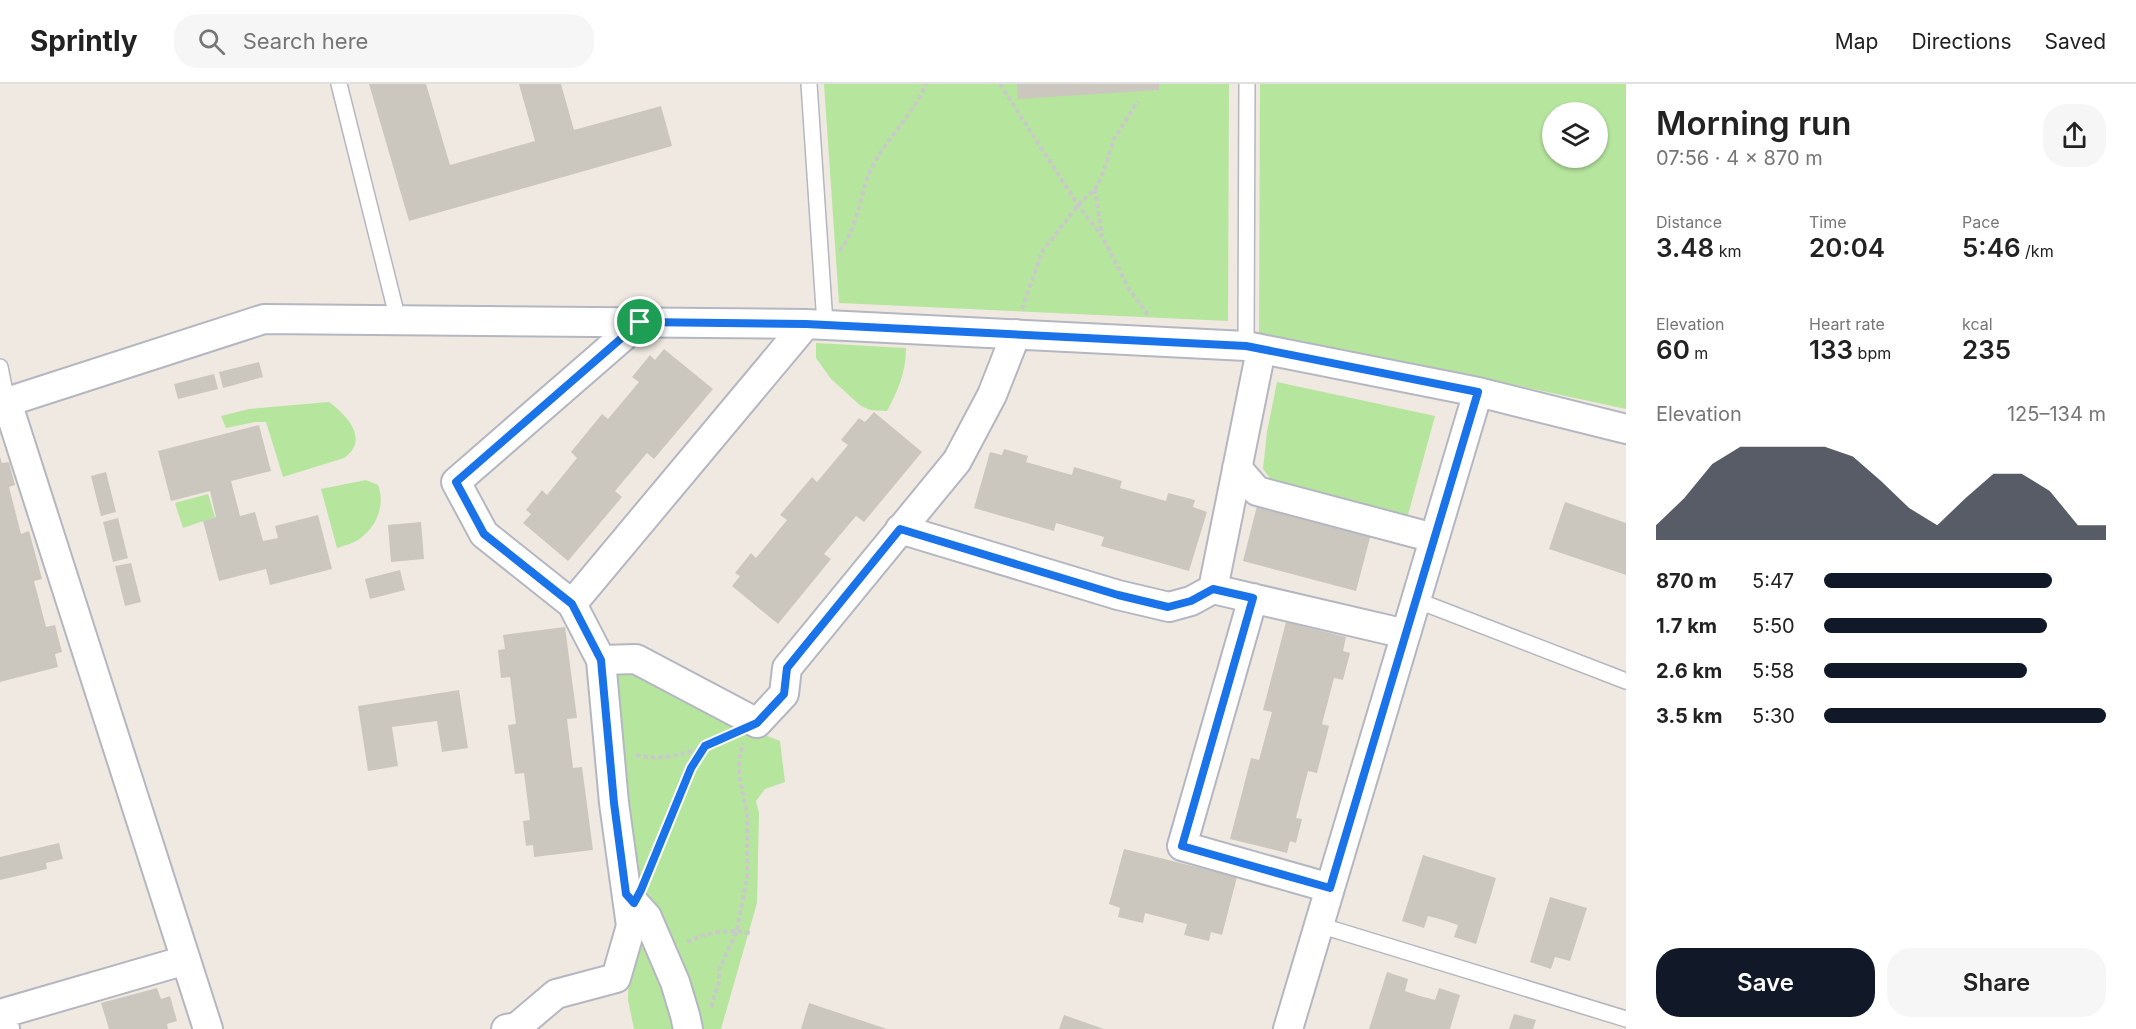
<!DOCTYPE html>
<meta charset="utf-8">
<style>
:root{--surface:#fff;--page:#f6f6f6;--text:#222;--muted:#767676;--line:#e0e0e0;--accent:#111827}
body{margin:0;font-family:Inter,sans-serif;background:var(--page);color:var(--text);height:100vh;display:flex;flex-direction:column;font-size:22px;white-space:nowrap}
*{box-sizing:border-box;margin:0}
p{font-size:20px;color:var(--muted)}
.icon{flex:none;width:33px;height:33px;fill:none;stroke:currentColor;stroke-width:2;stroke-linecap:round;stroke-linejoin:round}
.map{position:relative;flex:1;overflow:hidden}
.side{display:flex;flex-direction:column;background:var(--surface);width:510px}
.side>*{flex:none}
.fabs{position:absolute;left:1542px;top:18px;display:grid;gap:12px}
.fabs a{display:grid;place-items:center;width:66px;height:66px;border-radius:50%;background:var(--surface);box-shadow:0 2px 4px #0004;font-size:30px}
.pin{position:absolute;display:grid;place-items:center;width:51px;height:51px;color:#fff;margin:-26px;border:3px solid #fff;border-radius:50%;box-shadow:0 2px 6px #0007}
.round{display:grid;place-items:center;flex:none;width:63px;height:63px;border-radius:24px;background:var(--page)}
.headline{display:flex;align-items:center;justify-content:space-between;height:102px;padding:0 30px}
h1{font-size:33px;font-weight:600;line-height:45px}
.metrics{display:grid;grid-template-columns:repeat(3,1fr);gap:9px;height:102px;padding:6px 30px}
.metrics div{display:grid;align-content:center}
.metrics b{font-size:26px;font-weight:600}
.metrics small{font-size:16px;font-weight:400}
.metrics p{font-size:16px}
.chart{height:168px;padding:12px 30px}
.chart p{display:flex;justify-content:space-between}
.chart svg{width:100%;height:108px;margin-top:6px;fill:var(--accent);opacity:.7}
.primary-button{display:flex;gap:12px;margin-top:auto;padding:12px 30px}
.primary-button a{flex:1;height:69px;border-radius:24px;background:var(--accent);color:#fff;font-size:24px;font-weight:600;line-height:69px;text-align:center}
.primary-button a+a{background:var(--page);color:var(--text)}
ul{padding:0 30px;list-style:none;font-size:20px}
li{display:grid;grid-template-columns:96px 72px 1fr;align-items:center;height:45px}
li i{height:15px;border-radius:8px;background:var(--accent)}
header{display:flex;align-items:center;gap:36px;box-sizing:border-box;height:84px;padding:0 30px;background:var(--surface);border-bottom:2px solid var(--line)}
header strong{font-size:28px}
nav{display:flex;gap:33px;margin-inline-start:auto;font-size:21px}
.search{width:420px;height:54px;background:var(--page);display:flex;align-items:center;gap:15px;box-sizing:border-box;padding:0 21px;border-radius:24px;color:var(--muted);font-size:22px}
main{display:flex;flex:1;min-height:0}
.map>svg:first-child{display:block}
.green{fill:#b6e59e;fill-rule:evenodd}
.building{fill:#cbc7bf}
.lines{fill:none;stroke-linecap:round;stroke-linejoin:round}
.service-casing{stroke:#b4b7c1;stroke-width:18}
.minor-casing{stroke:#b4b7c1;stroke-width:32}
.path{stroke:#c9c9c9;stroke-width:4;stroke-dasharray:4.5 3;stroke-linecap:butt}
.service{stroke:#fff;stroke-width:15}
.minor{stroke:#fff;stroke-width:28}
.route-casing{stroke:#fff;stroke-width:12}
.route{stroke:#1a73e8;stroke-width:8}
</style>
<header>
<strong>Sprintly</strong>
<div class="search"><svg class="icon" aria-label="search" viewBox="0 0 24 24"><circle cx="10" cy="10" r="6"/><path d="M15 15l6 6"/></svg>Search here</div>
<nav><a>Map</a><a>Directions</a><a>Saved</a></nav>
</header>
<main>
<div class="map">
<svg width="1626" height="945" viewBox="0 0 1626 945">
<rect width="100%" height="100%" fill="#efe9e1"/>
<path class="green" d="M824,0H1229L1228,237L839,219Z
M1260,0H1626V325L1469,291L1259,254ZM1552,28H1598V74H1552Z
M816,259L906,264C906,288 898,307 887,327L870,326L861,322L831,295L816,274Z
M1277,298L1435,332L1408,431L1322,413L1273,398L1263,385L1267,348Z
M329,318C347,331 370,356 344,374L283,393L266,338H255L226,344L221,332L249,325Z
M366,396L378,401C385,419 378,440 363,452C356,459 346,461 337,464L321,405Z
M208,410L215,433L183,444L175,419Z
M635,583L757,648L780,657L785,698L765,705L756,717L759,729L757,819L721,945H634L628,916L629,876L615,584Z"/>
<path class="building" d="M369,0H426L450,81L535,57L519,0H561L574,46L661,22L672,62L409,137Z
M1017,0H1159V6L1018,15Z
M664,265L713,305L654,375L647,369L615,407L622,413L568,477L523,439L531,430L526,426L542,406L547,411L577,374L571,368L602,330L608,335L639,298L632,293L650,271L655,276Z
M259,278L263,293L223,304L219,288Z
M214,290L218,305L178,315L174,300Z
M874,328L922,368L864,438L856,432L824,470L831,475L778,540L732,502L740,492L735,489L751,469L756,474L787,436L780,431L812,393L817,398L848,361L841,356L859,334L865,338Z
M259,341L271,387L231,397L240,432L255,428L263,457L278,454L275,442L318,431L332,485L270,501L266,485L219,497L203,437L216,433L210,407L171,417L158,367Z
M1004,365L1028,372L1026,378L1072,391L1074,383L1122,397L1120,404L1166,417L1168,409L1195,416L1193,423L1207,428L1189,487L1101,462L1104,453L1056,439L1054,447L974,424L990,368L1002,371Z
M0,373L2,379L9,378L15,401L9,403L21,450L29,447L42,495L34,497L46,543L55,541L62,568L55,570L58,583L0,598Z
M106,388L116,428L101,432L91,392Z
M1565,418L1626,439V491L1549,465Z
M1296,421L1294,432L1371,450L1356,507L1243,477L1257,422Z
M118,434L128,474L113,478L103,438Z
M421,438L424,475L391,478L388,441Z
M131,479L141,518L125,522L115,482Z
M400,486L405,506L370,515L365,495Z
M1286,538L1346,553L1343,567L1350,569L1343,596L1334,594L1322,640L1329,642L1317,689L1308,687L1296,734L1302,735L1296,759L1290,757L1287,769L1230,755L1251,674L1259,676L1272,628L1263,626Z
M565,543L577,634L567,635L573,684L582,683L593,766L534,773L533,761L526,762L523,737L530,736L524,689L515,690L508,641L516,640L510,593L501,594L498,566L505,565L503,551Z
M459,606L468,664L442,668L437,637L392,643L398,682L368,687L358,622Z
M59,759L63,775L46,779L47,785L0,796V773Z
M1124,765L1237,793L1222,851L1211,848L1209,857L1184,851L1187,840L1145,829L1143,839L1118,833L1120,824L1109,820Z
M1423,771L1496,794L1476,860L1454,853L1458,841L1443,836L1428,832L1424,844L1402,837Z
M1550,813L1587,824L1570,877L1555,873L1551,885L1530,878Z
M1387,888L1408,895L1405,907L1420,912L1435,916L1439,904L1460,911L1450,945H1369Z
M157,904L161,915L170,912L177,937L167,940L168,945H109L101,919Z
M809,919L887,945H801Z
M1514,930L1536,936L1533,945H1509Z
M1064,931L1104,945H1059Z"/>
<g class="lines">
<defs>
<path id="service" d="M339,0L398,236
M809,0L825,240
M1246,262L1247,0
M0,283L7,318L1,319
M1416,516L1626,597
M1319,841L1626,935"/>
<path id="minor" d="M1237,384L1257,407L1434,454
M900,445L1118,511L1169,523L1191,517L1213,505L1406,550
M1213,505L1261,266
M1253,514L1182,762L1330,804
M572,520L806,240
M601,576L636,575L757,639L784,610L787,584L957,377L992,311L1016,250
M628,812L647,833L675,898L685,931L688,945
M5,945L0,930L186,876
M208,945L7,318L264,235L806,240L1246,262L1478,308L1626,345
M506,945L517,943L556,910L616,894L631,842L614,719L601,576L572,520L484,450L456,398L640,238
M1288,945L1478,308"/>
</defs>
<use href="#service" class="service-casing"/>
<use href="#minor" class="minor-casing"/>
<path class="path" d="M1000,0L1078,121L1103,154L1129,205L1148,231
M1095,105L1102,151
M840,167C858,143 859,113 870,88C884,56 913,32 926,0
M1022,225L1042,168L1078,121L1095,105L1102,92L1114,55L1138,17
M636,671C659,677 683,671 705,662
M650,782L672,733L691,684L705,662L726,652
M687,858C706,848 729,845 750,849
M711,923L719,898V886L737,846L747,794V729L739,691L740,670L743,659"/>
<use href="#service" class="service"/>
<use href="#minor" class="minor"/>
</g>
<g class="lines">
<defs>
<path id="route" d="M640,238L806,240L1246,262L1478,308L1330,804L1182,762L1253,514L1213,505L1191,517L1168,523L1118,511L900,445L787,584L784,610L757,639L705,662L691,684L641,806L634,819L626,810L614,719L601,576L572,520L484,450L456,398Z"/>
</defs>
<use href="#route" class="route-casing"/>
<use href="#route" class="route"/>
</g>
</svg>
<div class="fabs">
<a><svg class="icon" aria-label="layers" viewBox="0 0 24 24"><path d="M12 4l9 5-9 5-9-5zM3 14l9 5 9-5"/></svg></a>
</div>
<div class="pin" style="left:640px;top:238px;background:#1e9e55"><svg class="icon" aria-label="arrive" viewBox="0 0 24 24"><path d="M6 21V4h12l-3 4 3 4H6"/></svg></div>
</div>
<section class="side">
<div class="headline"><div><h1>Morning run</h1><p>07:56 · 4 × 870 m</p></div><a class="round"><svg class="icon" aria-label="share" viewBox="0 0 24 24"><path d="M12 15V3M7 8l5-5 5 5M5 13v7h14v-7"/></svg></a></div>
<div class="metrics">
<div><p>Distance</p><b>3.48<small> km</small></b></div>
<div><p>Time</p><b>20:04</b></div>
<div><p>Pace</p><b>5:46<small> /km</small></b></div>
</div>
<div class="metrics">
<div><p>Elevation</p><b>60<small> m</small></b></div>
<div><p>Heart rate</p><b>133<small> bpm</small></b></div>
<div><p>kcal</p><b>235</b></div>
</div>
<div class="chart"><p><span>Elevation</span>125–134 m</p>
<svg viewBox="0 0 160 44" preserveAspectRatio="none"><path d="M0 44V38L10 27L20 13L30 6L40 6L50 6L60 6L70 10L80 20L90 31L100 38L110 27L120 17L130 17L140 24L150 38L160 38V44z"/></svg>
</div>
<ul>
<li><b>870 m</b>5:47<i style="width:81%"></i></li>
<li><b>1.7 km</b>5:50<i style="width:79%"></i></li>
<li><b>2.6 km</b>5:58<i style="width:72%"></i></li>
<li><b>3.5 km</b>5:30<i style="width:100%"></i></li>
</ul>
<div class="primary-button"><a>Save</a><a>Share</a></div>
</section>
</main>
